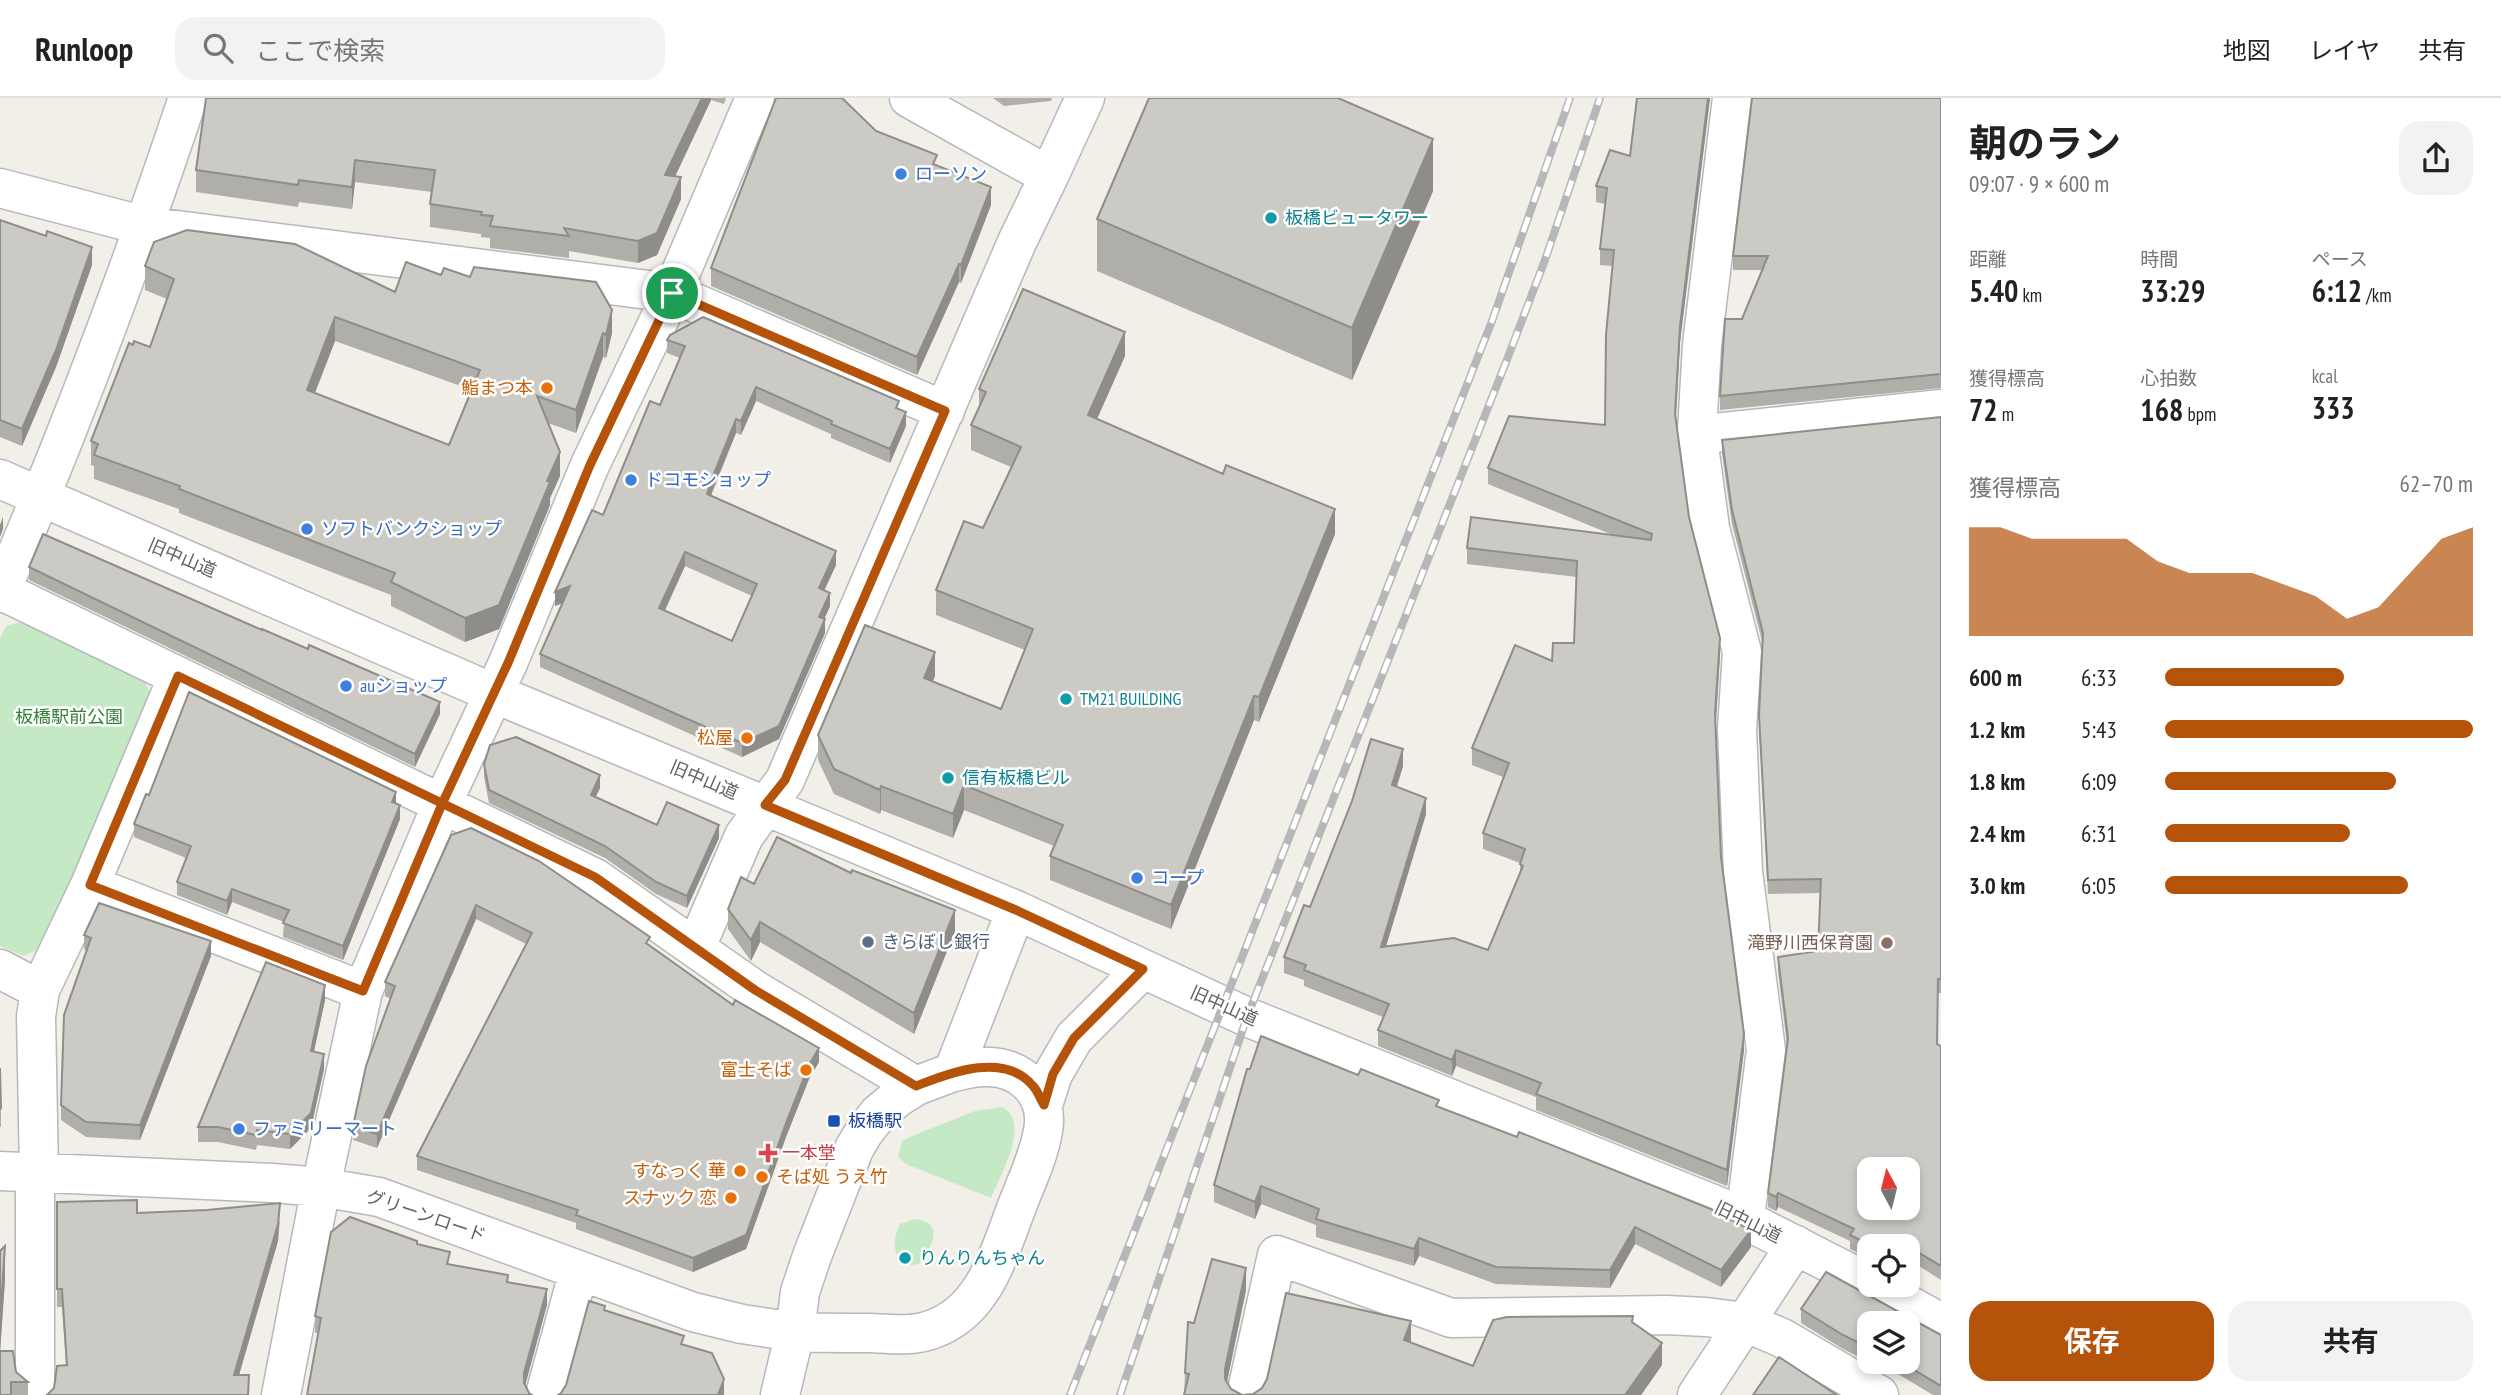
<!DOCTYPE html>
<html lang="ja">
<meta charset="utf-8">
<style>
:root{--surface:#fff;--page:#f2f2f2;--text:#222;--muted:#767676;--line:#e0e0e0;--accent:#b45309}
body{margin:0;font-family:"PT Sans Narrow","Noto Sans JP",sans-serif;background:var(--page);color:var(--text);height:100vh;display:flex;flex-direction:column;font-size:26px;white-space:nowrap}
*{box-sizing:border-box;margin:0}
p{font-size:23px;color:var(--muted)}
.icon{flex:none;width:38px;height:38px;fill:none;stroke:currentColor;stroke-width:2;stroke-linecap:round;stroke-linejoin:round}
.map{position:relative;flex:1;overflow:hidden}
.drawer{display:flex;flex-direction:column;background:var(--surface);width:560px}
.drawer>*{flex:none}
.needle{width:46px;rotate:353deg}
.buttons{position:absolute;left:1857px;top:1059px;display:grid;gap:14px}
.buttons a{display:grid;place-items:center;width:63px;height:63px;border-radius:14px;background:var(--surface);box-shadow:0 4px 10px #0003;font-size:35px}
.pin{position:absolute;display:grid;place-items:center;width:60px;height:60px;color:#fff;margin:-30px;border:4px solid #fff;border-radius:50%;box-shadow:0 2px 7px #0007}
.round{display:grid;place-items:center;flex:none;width:74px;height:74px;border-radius:21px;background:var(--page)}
.overview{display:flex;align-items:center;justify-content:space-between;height:119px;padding:0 28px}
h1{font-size:38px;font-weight:700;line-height:52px}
.metrics{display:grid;grid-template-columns:repeat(3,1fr);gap:10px;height:119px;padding:7px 28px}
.metrics div{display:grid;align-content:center}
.metrics b{font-size:30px;font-weight:700}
.metrics small{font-size:19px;font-weight:400}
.metrics p{font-size:19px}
.chart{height:196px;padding:14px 28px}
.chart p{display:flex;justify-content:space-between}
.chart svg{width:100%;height:126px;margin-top:7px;fill:var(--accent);opacity:.7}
.primary-button{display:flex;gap:14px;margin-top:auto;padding:14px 28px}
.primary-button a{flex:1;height:80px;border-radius:21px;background:var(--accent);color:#fff;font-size:28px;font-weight:700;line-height:80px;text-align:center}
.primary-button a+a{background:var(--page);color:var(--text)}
ul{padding:0 28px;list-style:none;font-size:23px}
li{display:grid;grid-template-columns:112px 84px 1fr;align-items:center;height:52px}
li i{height:18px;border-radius:9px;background:var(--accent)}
header{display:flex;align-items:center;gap:42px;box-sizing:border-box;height:98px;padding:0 35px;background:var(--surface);border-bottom:2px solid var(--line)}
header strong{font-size:33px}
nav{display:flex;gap:38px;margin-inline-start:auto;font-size:24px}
.search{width:490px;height:63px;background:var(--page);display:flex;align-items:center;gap:18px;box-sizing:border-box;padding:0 24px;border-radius:21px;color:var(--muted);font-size:26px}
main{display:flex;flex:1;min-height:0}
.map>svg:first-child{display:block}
.green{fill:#c5e8c5}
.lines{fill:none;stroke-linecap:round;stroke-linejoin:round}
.minor-casing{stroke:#b5b8bc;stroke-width:41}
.minor{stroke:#fff;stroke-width:38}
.rail-casing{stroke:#b6b7b8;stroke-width:8}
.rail{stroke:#fff;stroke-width:5;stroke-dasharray:16;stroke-linecap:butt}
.wall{fill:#afaea9;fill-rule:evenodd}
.shaded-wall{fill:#8f8d8a}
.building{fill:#cccac5;stroke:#8f8d8a;stroke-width:2;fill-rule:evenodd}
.route-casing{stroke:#fff;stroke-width:14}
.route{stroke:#b45309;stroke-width:9}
.shop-dot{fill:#3f7fe0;stroke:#fff;stroke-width:2.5}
.culture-dot{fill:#0f9aa8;stroke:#fff;stroke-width:2.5}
.food-dot{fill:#e8710a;stroke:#fff;stroke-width:2.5}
.service-dot{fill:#5c6f8a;stroke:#fff;stroke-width:2.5}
.education-dot{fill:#8d6e63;stroke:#fff;stroke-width:2.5}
.transit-dot{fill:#1a4fb4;stroke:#fff;stroke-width:2.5}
.health-dot{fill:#e0444e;stroke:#fff;stroke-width:2.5}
.labels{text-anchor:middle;stroke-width:5;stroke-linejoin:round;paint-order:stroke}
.shop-label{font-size:18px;fill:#366cbe;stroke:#fff;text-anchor:start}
.culture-label{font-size:18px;fill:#0d838f;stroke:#fff;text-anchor:start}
.food-label{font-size:18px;fill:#c56008;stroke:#fff;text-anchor:end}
.street-label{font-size:18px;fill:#5f6368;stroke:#fff}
.park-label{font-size:18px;fill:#348238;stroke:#fff}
.service-label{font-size:18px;fill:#4e5e75;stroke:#fff;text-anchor:start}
.education-label{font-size:18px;fill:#785e54;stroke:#fff;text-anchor:end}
.transit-label{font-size:18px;fill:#164399;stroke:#fff;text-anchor:start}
.health-label{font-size:18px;fill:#be3a42;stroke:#fff;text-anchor:start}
</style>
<header>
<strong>Runloop</strong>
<div class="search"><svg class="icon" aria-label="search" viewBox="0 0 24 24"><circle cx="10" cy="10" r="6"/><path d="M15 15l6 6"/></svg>ここで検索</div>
<nav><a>地図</a><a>レイヤ</a><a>共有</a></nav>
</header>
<main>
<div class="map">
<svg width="1941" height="1297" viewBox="0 0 1941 1297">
<rect width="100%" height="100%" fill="#f1efe8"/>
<path class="green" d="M27,522L140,574L153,600L42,850L23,858L0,848V541L6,528Z
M1002,1009C1032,1023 1000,1078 991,1100L906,1066L898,1059L902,1043L912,1038L975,1013Z
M914,1121C946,1124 932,1149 919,1166L903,1168C893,1153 892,1143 900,1126Z"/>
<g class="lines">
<defs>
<path id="minor" d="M1732,0L1702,247L1697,333L1710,430L1742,554L1737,631L1743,774L1766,952L1745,1120
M1049,78L1085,0
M0,90L145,128L672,195L945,313
M1697,333L1714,335L1941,311
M0,381L493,595L1016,812L1247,919L1720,1109L1869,1185
M0,492L595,780L755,892L916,988
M0,495C70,333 132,167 188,0
M90,787L363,893
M696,849L744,738L785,682L1017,144L1049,78L909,0
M0,871L40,892
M953,974C963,972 974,969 984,969C1021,967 1050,996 1043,1033C1039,1057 1028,1080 1019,1103C1000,1150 987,1212 933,1231C913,1239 891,1236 870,1235C845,1235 820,1235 795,1234L800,1194L812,1158L854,1051L864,1034L878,1016L897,1000L916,988L953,974L1016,812
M1043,1007L1053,976L1074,940L1143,871
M0,1073L272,1085L321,1089L379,1099L693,1214L742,1226L795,1234L780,1297
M39,1074L36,918L40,892L90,787L178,578
M1871,1186L1941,1225
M35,1297V1074
M281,1297L321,1089L363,893L442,706L508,565L590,367L672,195L755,0
M545,1297L579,1172
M1246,1297L1277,1157L1451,1220L1666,1217L1706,1219L1745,1224L1782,1240L1879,1297
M1697,1297L1796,1147"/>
</defs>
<use href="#minor" class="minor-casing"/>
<use href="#minor" class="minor"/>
<defs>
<path id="rail" d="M1070,1297L1492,223L1570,0
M1120,1297L1247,919L1508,259L1545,162L1600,0"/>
</defs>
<use href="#rail" class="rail-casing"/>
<use href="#rail" class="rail"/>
</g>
<path class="wall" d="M206,0H726L724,6L711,2L675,78L681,101L657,157L638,165L569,153V160L490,150V140L481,139V136L430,129V106L432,94L355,84L352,111L299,104L298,109L196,94V72Z
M993,0H1052L1051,3L1004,8Z
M1710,0L1680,244L1676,321L1689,419L1720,556L1716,626L1721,759L1744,952L1727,1088L1536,1012V999L1456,968L1452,978L1378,948V932L1383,919L1304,888V882L1284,875V859L1310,809L1403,668L1397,689L1426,716L1386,848L1488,852L1520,775V765L1483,751V735L1503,679L1472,667V650L1552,563L1574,545L1577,479L1467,466V450L1613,437L1488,386V370L1605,327L1612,168L1600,167V151L1605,106L1596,104V88L1630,58Z
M1941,0V290L1720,312V298L1742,221L1762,172H1733V158Z
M876,33L937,67L991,107L961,185L959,184L917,277L711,188V170Z
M1433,93L1352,282L1097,173V121Z
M0,122L92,167L56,269L22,348L0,339Z
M145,168L395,194L441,177L612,235L606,260L603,259L576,335L548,325L560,378L550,400V407L499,531L465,544L391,508V497L179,415V411L94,381V368L91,367V343L133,247L150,249L167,201L145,192ZM335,243L472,292L449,347L315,295Z
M667,242L899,311L906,328L890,365L831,340V336L756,303L741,337L736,335L711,398L836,467L824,492L830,508L824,521L825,535L779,641L742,659L540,569V556L563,505L555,508L660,307L680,260L667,255ZM685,468L752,498L732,543L665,513Z
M1125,258L1097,321L1335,436L1259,624L1254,622L1171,831L1050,782V758L1054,748L964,712L953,740L881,712L880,716L834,696L818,662V637L935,578L933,583L1001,611L1025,552L936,517V492L983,430L1011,369L971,352V327L979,310V291Z
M1941,319V895H1938L1937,946L1941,948V1182L1908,1161V1148H1869V1160L1850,1151V1143L1778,1109L1776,1113L1768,1109V1095L1787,947L1778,873V859L1818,853L1821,795L1768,796L1759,631L1763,547L1732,426L1722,356V342Z
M29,469L440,616L415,669L29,482Z
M484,666L600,690L595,699L657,727L719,740L687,810L656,796L605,760L489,705L484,679Z
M149,697L396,706L400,721L343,862L283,839L284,824L232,804L227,817L177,797V784L186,760L134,739V726Z
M451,737L650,847L733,907L819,964L809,981L786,1039L746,1151L693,1174L576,1131V1125L417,1072V1058L526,846L476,821L377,1050L353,1042V1028L391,901L385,898V884Z
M754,786L955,833L914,936L760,844L751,863L728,831V811Z
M84,837L211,858L140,1042L86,1039L61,1022V1007L87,853L84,851Z
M325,902L314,953L324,971L311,1030L290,1051L257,1047L256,1052L218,1044H198V1029Z
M0,970L1,1010V1029H0Z
M1439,1009L1751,1149L1721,1189L1635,1146L1610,1190L1496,1186L1419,1158L1414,1168L1316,1139V1127L1261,1106L1255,1121L1214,1104V1087Z
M57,1104L137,1115L280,1123L278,1143L239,1277H249V1297H47L54,1290L66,1267L62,1209H57Z
M417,1146L450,1166L508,1184L547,1207L315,1235V1218Z
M0,1153L5,1181L0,1253L16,1274L28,1284V1297H0Z
M1246,1192L1227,1284L1231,1291L1242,1297L1253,1296L1411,1245L1473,1268L1633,1224L1662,1267L1641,1297H1184L1185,1275L1194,1225Z
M1801,1211L1941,1237V1297H1933L1878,1264H1908L1869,1225V1264H1872L1871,1265L1843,1251L1801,1225Z"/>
<path class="shaded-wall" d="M702,0H711V2L665,100V77Z
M1708,0H1710L1680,244L1675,332L1680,228Z
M1433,41V93L1352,282V230Z
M355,62V84L352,111V89Z
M681,79V101L657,157L638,165V143Z
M991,89V107L961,185V167Z
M92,149V167L56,269L22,348V331Z
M959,166V184L917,277V259Z
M612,212V235L606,260V237Z
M335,219V243L307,315V292Z
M1125,234V258L1088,341V317Z
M603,235V259L576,335V312Z
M756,289V303L741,337V323Z
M906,314V328L890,365V351Z
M736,321V335L713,391L707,410V396L713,378Z
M560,354V378L550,400V407L499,531L465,544V520L547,383Z
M1335,411V436L1259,624V599Z
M3,419V431L0,439V427Z
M836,453V467L819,504V490Z
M685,454V468L659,524V510Z
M570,488V502L555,508V494Z
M830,495V508L819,533V519Z
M825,521V535L779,641L742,659V645Z
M1720,540V556L1715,632V616Z
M935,554V578L924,604V580Z
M1254,598V622L1171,831V807Z
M440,604V616L415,669V656Z
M1403,651V668L1392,703V687Z
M600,677V690L591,709V697Z
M964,687V712L953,740V716Z
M881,688V712L880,716V692Z
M396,694V708L392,704Z
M1426,700V716L1381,865V849Z
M400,707V721L343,862V848Z
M719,727V740L687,810V798Z
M232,791V804L227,817V803Z
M476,807V821L377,1050V1036Z
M955,812V833L914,936V915Z
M760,824V844L751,863V842Z
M211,843V858L140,1042V1027Z
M325,887V902L311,967V953Z
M1744,936V952L1727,1088V1072Z
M819,950V964L809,981L786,1039L746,1151L693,1174V1160L786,1025L809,967Z
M1456,952V968L1452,978V962Z
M324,956V971L311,1030L290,1051V1036Z
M1261,1088V1106L1255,1121V1104Z
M1778,1095V1109L1776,1113V1099Z
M280,1105L278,1143L234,1294V1277Z
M1635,1129V1146L1610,1190V1172Z
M1751,1132V1149L1721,1189V1172Z
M1891,1138V1148H1885Z
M1419,1140V1158L1414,1168V1151Z
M5,1148V1181L0,1256V1223Z
M1246,1170V1192L1225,1293V1271Z
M547,1191V1207L524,1292V1275Z
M1411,1223V1245L1404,1242Z
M1662,1245V1267L1641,1297H1625Z
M724,1281V1297H718Z"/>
<path class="building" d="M206,0H702L665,77L681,79L657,135L638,143L564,130L569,138L490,128L493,118L481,117L482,114L430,106L435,72L355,62L352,89L299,82L298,87L196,72Z
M776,0H842L876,33L937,57L933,66L991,89L961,167L959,166L917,259L711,170Z
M1149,0H1338L1433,41L1352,230L1097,121Z
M1637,0H1708L1680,228L1675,316L1689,419L1720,540L1715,616L1721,759L1744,936L1727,1072L1536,996L1541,985L1456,952L1452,962L1378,932L1389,906L1304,872L1306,867L1284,859L1304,807L1310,809L1352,703L1371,641L1403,651L1392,687L1426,700L1381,849L1454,840L1488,852L1523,768L1520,766L1525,751L1483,735L1509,665L1472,650L1515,547L1552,563L1553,545H1574L1577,463L1467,450L1471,419L1651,442L1652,436L1488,370L1509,318L1605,327L1606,237L1614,152L1600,151L1607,90L1596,88L1610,52L1630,58Z
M1752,0H1941V276L1720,298L1725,221H1742L1768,158H1733Z
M0,122L46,138L47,133L92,149L56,252L22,331L0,322Z
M187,132L295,146L395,194L406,164L441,177L444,170L470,179L474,169L596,184L612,212L606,237L603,235L576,312L537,298L560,354L547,383L550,384L499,507L465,520L391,484L395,475L179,391L180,388L94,357L98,346L91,343L129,245L133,247L134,243L150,249L174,181L145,168L154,144ZM335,219L480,272L449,347L307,292Z
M1023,191L1125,234L1088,317L1223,376L1226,367L1335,411L1259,599L1254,598L1171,807L1050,758L1063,727L964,687L953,716L881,688L880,692L834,671L818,637L865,527L935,554L924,580L1001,611L1033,531L936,492L964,423L983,430L1021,349L971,327L986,294L979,291Z
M703,219L899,303L896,310L906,314L890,351L831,326L832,323L756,289L741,323L736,321L713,378L707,396L836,453L819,490L830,495L819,519L825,521L779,628L742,645L540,556L570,488L555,494L592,412L603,417L650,303L660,307L685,248L667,242L670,237ZM685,454L757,486L732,543L659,510Z
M1941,319V881H1938L1937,946L1941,948V1168L1891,1138L1885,1148H1872L1850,1137L1854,1131L1778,1095L1776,1099L1768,1095L1788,940L1778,859L1818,853L1821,781L1768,782L1759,617L1763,535L1732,412L1722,342ZM1869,1071H1908V1110H1869Z
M43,436L262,532V531L308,551L309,547L440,604L415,656L29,469Z
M189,594L396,694L392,704L400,707L343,848L283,825L289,812L232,791L227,803L177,784L191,748L134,726L146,696L149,697Z
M516,639L600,677L591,697L657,727L667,704L719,727L687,798L656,784L605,748L489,692L484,666L490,647Z
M471,730L539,763L650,839L646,845L733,907L735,902L819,950L809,967L786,1025L746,1137L693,1160L576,1117L578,1112L417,1058L532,835L476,807L377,1036L353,1028L366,968L395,888L385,884L451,737Z
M777,739L851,775L852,772L955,812L914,915L760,824L751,842L728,811L741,779L754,786Z
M99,805L211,843L140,1027L86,1024L61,1007L64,917L91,840L84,837Z
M266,864L325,887L311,953L324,956L311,1015L290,1036L257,1032L256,1037L218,1029H198Z
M1261,938L1358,977L1361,971L1439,1002L1436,1008L1517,1039L1519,1034L1711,1111L1751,1132L1721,1172L1635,1129L1610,1172L1496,1169L1419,1140L1414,1151L1316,1121L1319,1111L1261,1088L1255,1104L1214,1087L1247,971H1250Z
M0,970L1,1010L0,1011Z
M137,1102V1115L207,1112L280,1105L278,1126L234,1277H249L248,1297H47L54,1290L57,1268L67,1267L62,1191H57V1104Z
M350,1119L417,1143V1146L450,1154L447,1166L508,1177L507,1184L547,1191L524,1275V1285L529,1295L532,1297H307L321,1220L315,1218L331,1134Z
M5,1148L0,1223V1153Z
M1212,1161L1246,1170L1225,1271V1281L1231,1291L1242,1297L1253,1296L1262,1290L1267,1281L1286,1195L1411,1223L1404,1242L1473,1268L1493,1222L1507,1219L1633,1218L1632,1224L1662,1245L1625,1297H1184L1189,1276L1185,1275L1188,1224L1194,1225Z
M1826,1174L1941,1237V1288L1901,1264H1908V1225H1869V1250L1843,1237L1801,1211Z
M589,1203L605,1208L604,1212L684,1238L681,1246L712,1255L724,1281L718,1297H558L561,1295L566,1287Z
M0,1253H13L16,1274L28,1284H11V1297H0Z
M1779,1259L1837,1297H1753Z"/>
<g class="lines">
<defs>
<path id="route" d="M672,195L590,367L508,565L442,706L363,893L90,787L178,578L595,779L755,892L916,988C950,975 1004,953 1033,988C1038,993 1040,1001 1044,1007L1053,976L1074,940L1143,871L1016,812L765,707L785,682L945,313L672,195"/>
</defs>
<use href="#route" class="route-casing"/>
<use href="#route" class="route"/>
</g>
<g class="shop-dot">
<circle cx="901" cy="76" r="7"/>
<circle cx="631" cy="382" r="7"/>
<circle cx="307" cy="431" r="7"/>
<circle cx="346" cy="588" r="7"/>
<circle cx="1137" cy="780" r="7"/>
<circle cx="239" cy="1031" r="7"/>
</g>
<g class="culture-dot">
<circle cx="1271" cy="120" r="7"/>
<circle cx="1066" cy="601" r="7"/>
<circle cx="948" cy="680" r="7"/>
<circle cx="905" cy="1160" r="7"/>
</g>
<g class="food-dot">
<circle cx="547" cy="290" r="7"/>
<circle cx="747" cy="640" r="7"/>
<circle cx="806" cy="972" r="7"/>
<circle cx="740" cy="1073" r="7"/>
<circle cx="762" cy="1079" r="7"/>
<circle cx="731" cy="1100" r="7"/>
</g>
<circle class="service-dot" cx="868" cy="844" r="7"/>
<circle class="education-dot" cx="1887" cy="845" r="7"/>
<rect class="transit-dot" x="827" y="1016" width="14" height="14" rx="3.5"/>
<path class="health-dot" d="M764.5 1044.5h7v7h7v7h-7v7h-7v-7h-7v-7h7z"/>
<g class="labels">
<g class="shop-label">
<text x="915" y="82">ローソン</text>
<text x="645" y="388">ドコモショップ</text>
<text x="321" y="437">ソフトバンクショップ</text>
<text x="360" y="594">auショップ</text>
<text x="1151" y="786">コープ</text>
<text x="253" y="1037">ファミリーマート</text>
</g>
<g class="culture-label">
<text x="1285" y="126">板橋ビュータワー</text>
<text x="1080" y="607">TM21 BUILDING</text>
<text x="962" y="686">信有板橋ビル</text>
<text x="919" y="1166">りんりんちゃん</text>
</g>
<g class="food-label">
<text x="533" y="296">鮨まつ本</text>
<text x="733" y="646">松屋</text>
<text x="792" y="978">富士そば</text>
<text x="726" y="1079">すなっく 華</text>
<text x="776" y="1085" text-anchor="start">そば処 うえ竹</text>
<text x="717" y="1106">スナック 恋</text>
</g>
<g class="street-label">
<text transform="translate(182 460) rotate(23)" y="6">旧中山道</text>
<text transform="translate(704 682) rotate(23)" y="6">旧中山道</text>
<text transform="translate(1224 908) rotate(24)" y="6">旧中山道</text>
<text transform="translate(426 1118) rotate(19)" y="6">グリーンロード</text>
<text transform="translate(1748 1124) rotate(26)" y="6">旧中山道</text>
</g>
<g class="park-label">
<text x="69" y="625">板橋駅前公園</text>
</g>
<g class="service-label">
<text x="882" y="850">きらぼし銀行</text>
</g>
<g class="education-label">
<text x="1873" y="851">滝野川西保育園</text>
</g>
<g class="transit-label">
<text x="848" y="1029">板橋駅</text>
</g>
<g class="health-label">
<text x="782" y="1061">一本堂</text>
</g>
</g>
</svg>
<div class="buttons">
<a><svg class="needle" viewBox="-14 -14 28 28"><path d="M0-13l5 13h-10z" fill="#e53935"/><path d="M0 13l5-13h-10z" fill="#767676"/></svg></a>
<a><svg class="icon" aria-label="locate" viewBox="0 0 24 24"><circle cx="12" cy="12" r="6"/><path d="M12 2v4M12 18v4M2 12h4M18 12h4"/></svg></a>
<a><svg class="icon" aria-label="layers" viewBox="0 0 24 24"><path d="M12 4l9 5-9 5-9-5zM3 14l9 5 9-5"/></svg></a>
</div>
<div class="pin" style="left:672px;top:195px;background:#1e9e55"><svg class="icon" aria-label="arrive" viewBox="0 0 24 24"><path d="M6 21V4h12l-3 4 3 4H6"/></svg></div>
</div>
<section class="drawer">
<div class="overview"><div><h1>朝のラン</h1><p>09:07 · 9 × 600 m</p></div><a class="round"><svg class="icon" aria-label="share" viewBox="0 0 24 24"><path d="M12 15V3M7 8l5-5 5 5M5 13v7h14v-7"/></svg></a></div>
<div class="metrics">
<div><p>距離</p><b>5.40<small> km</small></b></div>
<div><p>時間</p><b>33:29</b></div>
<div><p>ペース</p><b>6:12<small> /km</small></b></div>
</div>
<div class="metrics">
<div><p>獲得標高</p><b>72<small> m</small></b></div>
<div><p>心拍数</p><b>168<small> bpm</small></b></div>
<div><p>kcal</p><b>333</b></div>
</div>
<div class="chart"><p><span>獲得標高</span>62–70 m</p>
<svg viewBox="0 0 160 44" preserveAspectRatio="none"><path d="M0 44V6L10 6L20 10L30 10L40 10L50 10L60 18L70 22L80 22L90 22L100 26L110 30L120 38L130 34L140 22L150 10L160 6V44z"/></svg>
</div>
<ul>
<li><b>600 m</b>6:33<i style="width:58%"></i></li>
<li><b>1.2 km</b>5:43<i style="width:100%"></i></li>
<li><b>1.8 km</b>6:09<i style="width:75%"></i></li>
<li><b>2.4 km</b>6:31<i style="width:60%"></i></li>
<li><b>3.0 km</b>6:05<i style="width:79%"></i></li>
</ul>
<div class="primary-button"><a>保存</a><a>共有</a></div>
</section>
</main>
